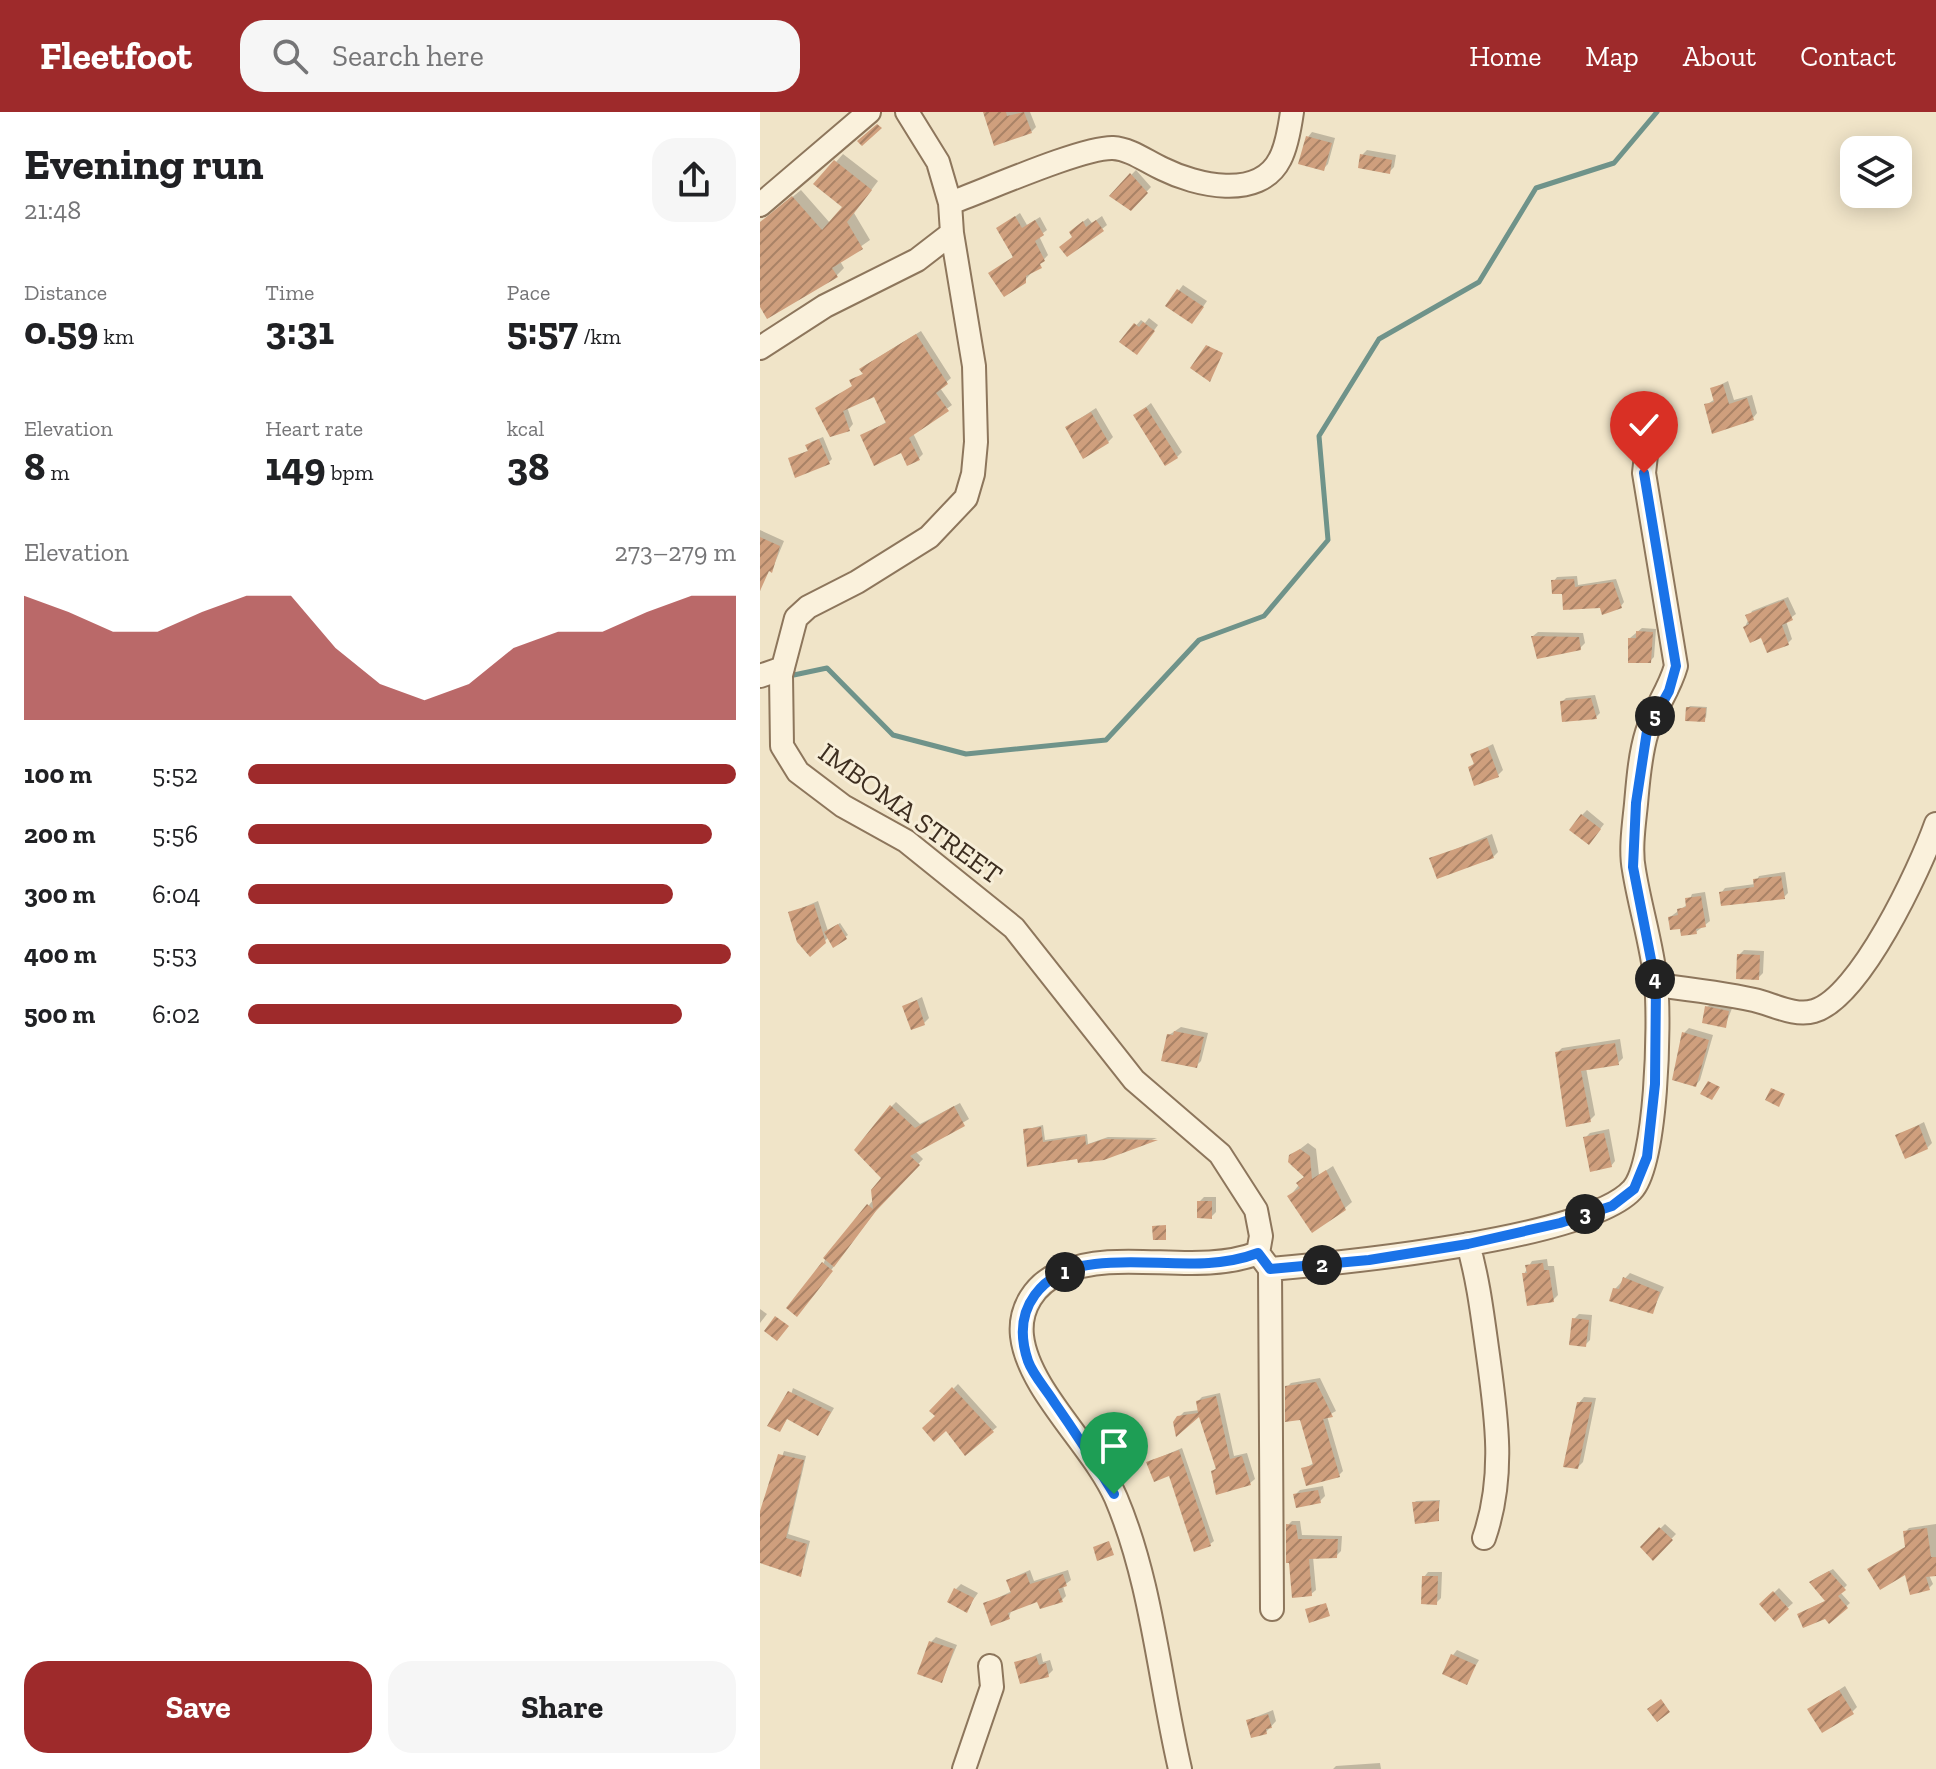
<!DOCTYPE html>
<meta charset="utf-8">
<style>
:root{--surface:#fff;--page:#f6f6f6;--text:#202124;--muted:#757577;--accent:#9e2a2b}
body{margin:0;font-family:"Zilla Slab",serif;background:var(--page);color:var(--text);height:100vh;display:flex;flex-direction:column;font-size:30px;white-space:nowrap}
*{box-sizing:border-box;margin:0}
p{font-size:26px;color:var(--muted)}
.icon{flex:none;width:44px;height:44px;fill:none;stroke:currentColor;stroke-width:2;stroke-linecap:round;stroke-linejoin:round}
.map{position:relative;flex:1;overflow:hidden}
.sheet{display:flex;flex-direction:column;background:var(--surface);width:760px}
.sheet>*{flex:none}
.fabs{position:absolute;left:1080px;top:24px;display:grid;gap:16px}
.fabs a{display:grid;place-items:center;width:72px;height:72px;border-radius:16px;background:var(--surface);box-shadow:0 4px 20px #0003;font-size:40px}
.pin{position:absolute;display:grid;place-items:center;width:68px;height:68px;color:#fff;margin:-82px -34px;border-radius:50% 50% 50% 0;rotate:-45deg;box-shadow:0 0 8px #0007}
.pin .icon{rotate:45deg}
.km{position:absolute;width:40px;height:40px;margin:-20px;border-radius:50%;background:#222;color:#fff;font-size:22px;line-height:40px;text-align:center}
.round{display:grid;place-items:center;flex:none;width:84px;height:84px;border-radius:24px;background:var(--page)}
.headline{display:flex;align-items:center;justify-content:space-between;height:136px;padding:0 24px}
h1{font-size:44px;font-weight:700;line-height:60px}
.figures{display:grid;grid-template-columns:repeat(3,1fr);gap:12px;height:136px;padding:8px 24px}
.figures div{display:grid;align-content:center}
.figures b{font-size:40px;font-weight:700}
.figures small{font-size:22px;font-weight:400}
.figures p{font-size:22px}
.chart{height:224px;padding:16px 24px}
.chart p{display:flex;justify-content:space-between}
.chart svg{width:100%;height:144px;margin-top:8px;fill:var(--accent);opacity:.7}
.button{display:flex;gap:16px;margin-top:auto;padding:16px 24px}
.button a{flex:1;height:92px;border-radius:24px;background:var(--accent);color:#fff;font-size:32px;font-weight:700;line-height:92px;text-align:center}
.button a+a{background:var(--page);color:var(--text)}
ul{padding:0 24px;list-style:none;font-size:26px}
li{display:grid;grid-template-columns:128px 96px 1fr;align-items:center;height:60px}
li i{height:20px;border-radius:10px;background:var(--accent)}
header{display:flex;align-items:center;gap:48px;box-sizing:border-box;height:112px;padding:0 40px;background:var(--accent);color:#fff}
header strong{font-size:38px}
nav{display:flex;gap:44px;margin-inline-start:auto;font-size:28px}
.search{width:560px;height:72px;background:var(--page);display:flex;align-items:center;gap:20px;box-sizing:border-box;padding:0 28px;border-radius:24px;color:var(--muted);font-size:30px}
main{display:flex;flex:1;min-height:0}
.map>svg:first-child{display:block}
.shadow{fill:#0003}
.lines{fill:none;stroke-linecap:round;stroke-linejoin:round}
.stream{stroke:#6f938a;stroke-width:5}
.building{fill:url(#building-hatch)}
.minor-casing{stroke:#8d765c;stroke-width:26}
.minor{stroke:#faf1dc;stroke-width:22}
.route-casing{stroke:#fff;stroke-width:16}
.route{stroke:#1a73e8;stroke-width:10}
.labels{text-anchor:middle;stroke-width:6;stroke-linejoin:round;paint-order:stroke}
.street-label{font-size:28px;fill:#3d2e20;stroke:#f7eed8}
</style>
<header>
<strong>Fleetfoot</strong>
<div class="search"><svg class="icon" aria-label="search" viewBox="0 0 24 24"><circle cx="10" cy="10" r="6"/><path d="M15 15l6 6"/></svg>Search here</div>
<nav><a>Home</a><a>Map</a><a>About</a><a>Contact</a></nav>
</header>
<main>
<section class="sheet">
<div class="headline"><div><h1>Evening run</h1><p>21:48</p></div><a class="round"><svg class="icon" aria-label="share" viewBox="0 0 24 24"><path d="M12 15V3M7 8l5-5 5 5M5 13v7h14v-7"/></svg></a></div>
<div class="figures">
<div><p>Distance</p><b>0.59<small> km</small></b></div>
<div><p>Time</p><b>3:31</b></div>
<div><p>Pace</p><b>5:57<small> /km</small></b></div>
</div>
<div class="figures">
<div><p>Elevation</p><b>8<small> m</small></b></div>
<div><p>Heart rate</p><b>149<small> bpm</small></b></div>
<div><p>kcal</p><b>38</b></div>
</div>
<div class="chart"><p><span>Elevation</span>273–279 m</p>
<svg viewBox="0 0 160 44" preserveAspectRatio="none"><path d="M0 44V6L10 11L20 17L30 17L40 11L50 6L60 6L70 22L80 33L90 38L100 33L110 22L120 17L130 17L140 11L150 6L160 6V44z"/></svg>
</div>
<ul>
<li><b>100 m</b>5:52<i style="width:100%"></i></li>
<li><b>200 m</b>5:56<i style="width:95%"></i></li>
<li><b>300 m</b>6:04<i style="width:87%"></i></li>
<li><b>400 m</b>5:53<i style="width:99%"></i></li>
<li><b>500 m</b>6:02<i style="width:89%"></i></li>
</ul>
<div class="button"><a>Save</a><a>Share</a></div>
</section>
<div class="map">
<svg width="1176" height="1657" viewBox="0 0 1176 1657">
<defs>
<pattern id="building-hatch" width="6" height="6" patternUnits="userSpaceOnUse" patternTransform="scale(2)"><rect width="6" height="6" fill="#cf9f7d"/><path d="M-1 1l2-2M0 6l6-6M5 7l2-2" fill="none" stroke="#a98266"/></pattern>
</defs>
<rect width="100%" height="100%" fill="#f0e4c8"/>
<path class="shadow" d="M225,0H270L276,15L271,20Z
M552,20L575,26L568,52L563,57L548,25Z
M607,38L636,43L634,55L629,60L602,43Z
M83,42L118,69L94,101L110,128L80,149L84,156L77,163L0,191V112L41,78L70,111L84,95L76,50Z
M376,58L391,75L370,97L352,83Z
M260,101L267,113L280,105L287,118L279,124L288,143L264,169L239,116Z
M342,104L347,113L342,117L314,124L316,115L328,106L332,111Z
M423,173L447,189L436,205L408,193Z
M389,206L398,213L381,236L362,229L381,208L385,211Z
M161,219L191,266L180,276L192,293L153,321L163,342L159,346L102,324L128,309L115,283L87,295L93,312L89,317L58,296L94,273L92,269L104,261L106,253Z
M968,269L974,288L992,283L997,301L993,306L946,293L955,287L952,277Z
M391,291L422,340L417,345L376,303Z
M336,296L353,325L348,330L307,315Z
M63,325L72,347L69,350L30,347L49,338L51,330Z
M0,418L24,429L12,458L0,453Z
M817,464L818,473L856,467L864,490L861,494H841L794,469L797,465Z
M1028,485L1036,502L1026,509L1032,527L1028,531L985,515L992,499Z
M882,516L896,517L894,545L890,549L870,526Z
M778,520L823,521L825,531L820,536L773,524Z
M835,583L840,601L836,605L802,590L806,586Z
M930,594L947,595L946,606L928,596Z
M733,632L743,658L738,663L710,656L715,650L713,642Z
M827,698L844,712L834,725L822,703Z
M732,722L738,740L733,745L672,747Z
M1025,760L1028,781L1024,785L961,781L965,776L995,772L999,764Z
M945,780L950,809L936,820L910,805L928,792L932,782Z
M58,789L68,819L80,811L88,823L74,833L69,825L50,842L30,801Z
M984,838L1004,839L1003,861L998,866L979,843Z
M162,885L169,906L164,911L145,894Z
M952,891L973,894L965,914L947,895Z
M421,915L448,921L441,949L436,954L409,923Z
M929,916L953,923L940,968L936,973L924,921Z
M860,927L863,946L858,951L826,956L835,1003L830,1008L797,941L802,936Z
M136,990L160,1012L200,991L209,1007L155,1039L163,1047L121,1092L41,1198L66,1146L114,1087L124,1066L131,995Z
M1164,1010L1172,1031L1167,1036L1137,1024Z
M283,1013L285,1028L327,1022L328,1032L348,1025L397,1026L344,1046L319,1045L268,1052L265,1018Z
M849,1017L855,1049L851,1054L825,1026L830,1021Z
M548,1031L556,1037L559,1063L573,1054L592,1090L585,1096L530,1084L546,1064L532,1054L531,1044Z
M444,1085H456V1100L451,1105L439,1090Z
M787,1147L788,1154H794L798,1183L793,1188L764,1162L772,1149Z
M870,1161L904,1175L892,1200L855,1177Z
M0,1197L7,1202L0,1211Z
M819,1202L832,1203L830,1228L825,1233L814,1207Z
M560,1266L576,1299L567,1304L583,1359L579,1363L543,1357L554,1351L542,1306L527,1275L531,1271Z
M198,1272L237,1315L205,1341L172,1299Z
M33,1276L74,1296L61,1318L28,1305L20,1318Z
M460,1281L474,1344L487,1341L495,1367L490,1371L453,1359L457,1355L440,1302L419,1305L424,1300L440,1298L438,1289L442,1285Z
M824,1285L836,1286L823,1350L818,1355L819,1291Z
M422,1336L454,1429L450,1432L410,1361L389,1350Z
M24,1339L46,1344L28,1422L50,1429L41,1463L0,1449V1408Z
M563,1374L565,1384L560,1389L535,1383L540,1378Z
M680,1388L678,1407L654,1391L656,1389Z
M532,1409H540L542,1423L582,1424L581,1439L576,1444L553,1445L556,1478L551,1482L528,1413Z
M905,1412L916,1422L893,1446L882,1435Z
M1176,1412V1462L1169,1463L1173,1472L1169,1476L1147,1434L1145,1420L1149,1416Z
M1073,1457L1087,1473L1080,1480L1090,1491L1070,1509L1065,1504L1039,1502L1067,1488L1054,1467Z
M270,1458L274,1469L308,1458L311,1468L303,1474L306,1484L302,1488H279L252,1497L249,1505L225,1492L252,1479L248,1468Z
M668,1460H682L681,1486L676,1491L664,1465Z
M201,1472L218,1481L206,1498L196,1477Z
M1019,1476L1033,1491L1015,1507L1002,1492Z
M176,1525L197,1533L182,1569L171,1530Z
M697,1538L719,1548L706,1570L693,1543Z
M281,1541L283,1550L290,1548L293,1558L288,1563L257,1551Z
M1085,1574L1097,1595L1092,1600L1050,1597Z
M513,1598L516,1609L506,1620L488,1608Z
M620,1651L621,1657H573L576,1654Z"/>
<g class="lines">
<path class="stream" d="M29,564L67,556L133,623L206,642L346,628L439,528L504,504L568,428L559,324L619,227L719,170L776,76L854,51L897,0"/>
</g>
<path class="building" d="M223,0H246L247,4L264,0L272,21L234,34Z
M117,12L122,16L102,34L97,29Z
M546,24L572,31L564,59L538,52Z
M600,42L632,48L630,62L598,56Z
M74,48L112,78L87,110L103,137L72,156L78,165L7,207L0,195V110L32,84L62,118L82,95L53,72Z
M370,61L388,81L371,99L349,84Z
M255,104L262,116L275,108L284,123L275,129L285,149L280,152L282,156L266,164V171L244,185L228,161L253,145L236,116Z
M336,108L344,119L307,145L299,135L312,125L309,120L323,109L326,115Z
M417,177L444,195L432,212L405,194Z
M383,210L395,219L377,243L359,230L374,211L379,215Z
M156,222L188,272L176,281L189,299L149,326L160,348L147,354L141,341L114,354L100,323L126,311L114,285L83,299L90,319L70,325L55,296L92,274L89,268L103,262L99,257Z
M446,233L463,241L450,270L430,256Z
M963,272L969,292L987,286L994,308L952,322L944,292L954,290L950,276Z
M386,295L418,346L405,354L373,303Z
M331,300L349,331L323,347L305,315Z
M59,327L70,352L35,366L28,346L48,339L45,333Z
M0,425L20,434L12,461L9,459L0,479Z
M814,467L815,475L853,470L862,496L842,503L840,496L803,498L802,482H792L791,468Z
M1024,488L1033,508L1022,513L1029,533L1007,541L1001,526L990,531L983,515L989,512L985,503Z
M876,519L893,520L891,551H868V526H876Z
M771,524L819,525L821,538L777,547Z
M831,586L837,607L802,610L800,589Z
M926,595L946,596L945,610L925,609Z
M728,635L739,665L714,674L708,655L714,652L710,642Z
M821,702L841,717L829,733L809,718Z
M727,726L734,746L677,767L669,746Z
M1021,764L1025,787L961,794L959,780L994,775L993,767Z
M941,784L946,815L936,817L937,822L921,824L920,817L910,818L908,805L918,803L917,797L926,795L925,786Z
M54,792L66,831L50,845L37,830L28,800Z
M78,812L87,827L73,836L64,820Z
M977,842L1000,843L999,868L976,867Z
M157,888L165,913L151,918L142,894Z
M945,894L969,899L966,916L942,911Z
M414,919L444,925L437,956L401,949L407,922L413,923Z
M922,920L949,928L936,975L912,968Z
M855,931L859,953L821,959L831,1010L806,1015L795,940Z
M948,969L960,975L952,988L940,982Z
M1011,976L1025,982L1019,995L1005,988Z
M130,993L155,1016L194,994L205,1014L150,1044L160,1053L116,1099L74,1155L63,1146L107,1092L113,1097L111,1078L121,1066L94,1038Z
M1159,1013L1168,1037L1145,1047L1135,1023Z
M281,1015L283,1030L325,1024L326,1033L344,1027L398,1028L344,1048L318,1051L317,1047L267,1055L263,1017Z
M844,1021L852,1055L830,1060L823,1025Z
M540,1037L550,1044L552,1067L566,1058L586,1098L552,1121L527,1084L540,1076L536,1071L544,1065L528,1050L529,1043Z
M437,1089H452V1107L437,1106Z
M406,1113V1128H393L392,1114Z
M62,1150L73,1159L37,1205L26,1196Z
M783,1151L784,1158H789L794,1190L767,1194L762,1161H767L765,1153Z
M863,1165L900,1180L893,1202L849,1189L853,1176L859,1177Z
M15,1204L29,1214L17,1229L4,1219Z
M812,1206L829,1208L826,1235L809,1233Z
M556,1270L573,1305L563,1307L580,1365L546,1374L541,1356L553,1353L540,1308L525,1310V1274Z
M192,1275L234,1320L205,1344L186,1319L174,1330L162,1316L175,1304L169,1299Z
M28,1279L71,1300L58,1324L27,1307L20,1320L7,1314Z
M456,1284L470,1347L482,1344L491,1373L456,1383L451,1359L456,1357L439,1305L416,1325L413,1310L417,1304L438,1301L436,1289Z
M817,1290H832L818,1357L803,1355Z
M419,1338L451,1434L434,1440L409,1364L394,1370L386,1350Z
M18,1342L44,1348L26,1426L47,1432L41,1465L0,1451V1399Z
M558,1378L561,1391L536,1396L533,1382Z
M679,1389V1409L655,1412L652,1390Z
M526,1412L536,1413L538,1427H578L577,1446L549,1447L552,1484L532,1486L529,1451H526Z
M899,1415L913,1428L893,1449L880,1435Z
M1167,1416L1171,1445H1176V1464L1166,1465L1170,1478L1150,1483L1145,1463L1120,1478L1107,1457L1145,1435L1143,1419Z
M349,1429L354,1443L337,1449L333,1435Z
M1069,1459L1086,1478L1078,1484L1088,1496L1069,1512L1065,1507L1043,1516L1037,1502L1065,1489L1049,1470Z
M266,1461L270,1472L303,1462L307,1474L298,1477L303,1490L280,1497L277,1490L248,1501L250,1507L231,1514L223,1491L251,1481L246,1468Z
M662,1464H678L677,1493L661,1492Z
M194,1476L214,1486L207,1501L187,1490Z
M1013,1479L1029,1497L1015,1510L999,1492Z
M566,1491L570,1504L549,1511L545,1497Z
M169,1529L194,1537L182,1571L157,1562Z
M691,1542L716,1553L707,1573L682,1562Z
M276,1544L279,1553L286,1551L289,1565L260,1572L254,1550Z
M1079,1578L1094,1602L1062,1621L1047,1597Z
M901,1587L910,1600L897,1610L887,1597Z
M508,1602L512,1616L506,1617L507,1622L491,1626L486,1608Z"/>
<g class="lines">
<defs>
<path id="minor" d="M147,0L178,50L190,91L192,121L214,254L216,330L213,362L206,386L169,425L97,470L48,495L36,506L21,563L22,634L38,660L83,694L146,729L254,816L374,968L460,1042L496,1098L501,1124L498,1141
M190,91C224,79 322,35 353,36C371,37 387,50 403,57C435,73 499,89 520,47C527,34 530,14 532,0
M0,93L109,0
M0,236L65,194L157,148L192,121
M0,564L23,556
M896,873C929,877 962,881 994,888C1012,892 1035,905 1054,899C1100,886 1160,757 1176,712
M708,1132C718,1167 722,1200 727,1236C736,1301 746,1363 724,1426
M501,1145L510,1157L512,1497
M510,1157C581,1151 827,1127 872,1078C897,1052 900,909 896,871C892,832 880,796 874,758C870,738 874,712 876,692C878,669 880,642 887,620C894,597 909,579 916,554L884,361L888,325
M204,1657L232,1575L230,1554
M420,1657C399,1567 392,1471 356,1386C334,1335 268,1278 262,1224C259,1196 275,1172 300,1161C360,1135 435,1165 498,1141"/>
</defs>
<use href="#minor" class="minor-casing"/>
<use href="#minor" class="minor"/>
</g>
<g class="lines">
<defs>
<path id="route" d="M354,1382C335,1351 315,1320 294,1290C286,1277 273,1263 268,1249C250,1196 282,1158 335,1152C389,1145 445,1161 498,1141L510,1157L609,1148L708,1132L800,1111L852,1094L874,1077L887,1045L895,972L896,873L873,755L876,691L887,619L909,579L916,554L884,361"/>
</defs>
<use href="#route" class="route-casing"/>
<use href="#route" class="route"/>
</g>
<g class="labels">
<g class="street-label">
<text transform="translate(151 701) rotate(36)" y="10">IMBOMA STREET</text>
</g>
</g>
</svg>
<div class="fabs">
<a><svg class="icon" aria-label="layers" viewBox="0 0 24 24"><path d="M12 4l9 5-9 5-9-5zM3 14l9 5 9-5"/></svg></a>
</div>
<div class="pin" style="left:354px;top:1382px;background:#1e9e55"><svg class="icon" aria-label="arrive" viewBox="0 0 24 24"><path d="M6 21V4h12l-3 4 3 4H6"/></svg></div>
<div class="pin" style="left:884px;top:361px;background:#d93025"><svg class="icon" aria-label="check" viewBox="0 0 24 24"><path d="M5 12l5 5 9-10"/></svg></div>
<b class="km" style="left:305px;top:1160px">1</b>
<b class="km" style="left:562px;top:1153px">2</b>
<b class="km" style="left:825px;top:1102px">3</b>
<b class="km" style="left:895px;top:867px">4</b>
<b class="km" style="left:895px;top:604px">5</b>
</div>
</main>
